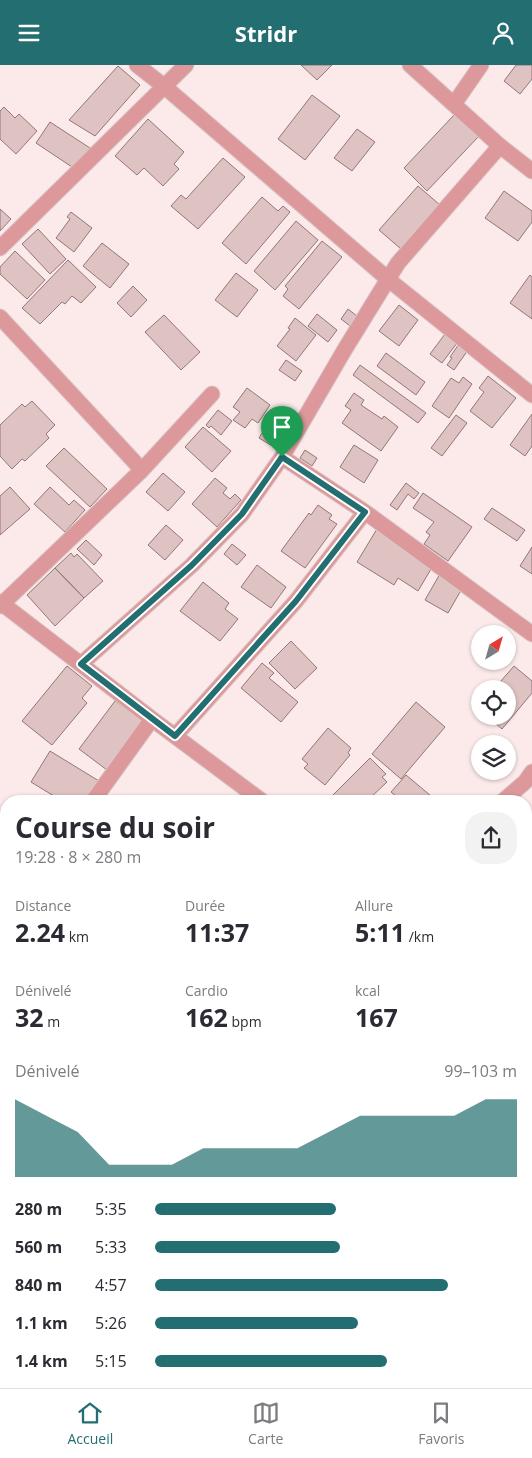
<!DOCTYPE html>
<html lang="fr">
<meta charset="utf-8">
<style>
:root{--surface:#fff;--page:#f2f2f3;--text:#2b2b33;--muted:#7c7c81;--line:#e1e1e2;--accent:#236e70}
body{margin:0;font-family:"Open Sans",sans-serif;background:var(--page);color:var(--text);height:100vh;display:flex;flex-direction:column;font-size:19px;white-space:nowrap}
*{box-sizing:border-box;margin:0}
p{font-size:16px;color:var(--muted)}
.icon{flex:none;width:28px;height:28px;fill:none;stroke:currentColor;stroke-width:2;stroke-linecap:round;stroke-linejoin:round}
.map{position:relative;flex:1;overflow:hidden}
.sheet{position:absolute;left:0px;top:730px;width:532px;height:594px;display:flex;flex-direction:column;background:var(--surface);border-radius:20px 20px 0 0;box-shadow:0 1px 4px #0004}
.sheet>*{flex:none}
.needle{width:32px;rotate:37deg}
.buttons{position:absolute;left:471px;top:560px;display:grid;gap:10px}
.buttons a{display:grid;place-items:center;width:45px;height:45px;border-radius:50%;background:var(--surface);box-shadow:0 1px 4px #0004;font-size:25px}
.pin{position:absolute;display:grid;place-items:center;width:42px;height:42px;color:#fff;margin:-51px -21px;border-radius:50% 50% 50% 0;rotate:-45deg;box-shadow:0 0 5px #0007}
.pin .icon{rotate:45deg}
.round{display:grid;place-items:center;flex:none;width:52px;height:52px;border-radius:20px;background:var(--page)}
.overview{display:flex;align-items:center;justify-content:space-between;height:85px;padding:0 15px}
h1{font-size:28px;font-weight:700;line-height:38px}
.figures{display:grid;grid-template-columns:repeat(3,1fr);gap:8px;height:85px;padding:5px 15px}
.figures div{display:grid;align-content:center}
.figures b{font-size:25px;font-weight:700}
.figures small{font-size:14px;font-weight:400}
.figures p{font-size:14px}
.chart{height:140px;padding:10px 15px}
.chart p{display:flex;justify-content:space-between}
.chart svg{width:100%;height:90px;margin-top:5px;fill:var(--accent);opacity:.7}
ul{padding:0 15px;list-style:none;font-size:16px}
li{display:grid;grid-template-columns:80px 60px 1fr;align-items:center;height:38px}
li i{height:12px;border-radius:6px;background:var(--accent)}
header{display:flex;justify-content:space-between;align-items:center;height:65px;padding:0 15px;background:var(--accent);color:#fff;font-size:22px;font-weight:700}
.tab-bar{display:flex;justify-content:space-around;align-items:center;height:70px;border-top:1px solid var(--line);background:var(--surface);font-size:14px;color:var(--muted)}
.tab-bar a{display:grid;justify-items:center;gap:2px}
.tab-bar .on{color:var(--accent)}
.map>svg:first-child{display:block}
.building{fill:#dfc2c2;stroke:#927778}
.lines{fill:none;stroke-linecap:round;stroke-linejoin:round}
.street-casing{stroke:#d9c8c8;stroke-width:17}
.street{stroke:#dc989a;stroke-width:15}
.route-casing{stroke:#fff;stroke-width:10}
.route{stroke:#236e70;stroke-width:6}
</style>
<header><svg class="icon" aria-label="menu" viewBox="0 0 24 24"><path d="M4 6h16M4 12h16M4 18h16"/></svg>Stridr<svg class="icon" aria-label="person" viewBox="0 0 24 24"><circle cx="12" cy="8" r="4"/><path d="M4 21q1-7 8-7t8 7"/></svg></header>
<div class="map">
<svg width="532" height="1323" viewBox="0 0 532 1323">
<rect width="100%" height="100%" fill="#fceaea"/>
<path class="building" d="M301,0H332L317,15Z
M516,0H532V14L520,29L504,16Z
M118,1L140,20L95,71L69,55Z
M312,30L340,51L305,95L278,74Z
M4,42L15,53L19,49L37,66L16,89L0,74V46Z
M455,49L479,71L427,126L404,103Z
M148,54L184,87L174,99L179,104L163,121L144,103L137,110L115,91Z
M50,57L90,83L72,102L36,78Z
M357,64L375,77L352,106L334,93Z
M223,93L245,112L198,164L171,141L181,130L186,134Z
M418,121L440,140L401,184L379,165Z
M504,126L532,146V157L518,176L485,153Z
M262,132L278,146L283,141L290,147L246,199L222,178Z
M0,144L11,154L0,166Z
M71,147L92,163L74,187L56,173L70,154L67,152Z
M296,156L318,175L275,225L254,206Z
M38,164L66,194L50,209L22,179Z
M322,176L342,192L299,244L283,231L288,224L285,221Z
M102,178L129,199L110,223L83,201Z
M15,186L45,215L27,234L0,209V202Z
M68,195L96,222L81,238L72,231L65,239L62,237L40,259L22,243Z
M236,208L258,225L237,252L215,235Z
M530,210L532,212V254L510,238Z
M133,221L147,235L131,252L117,238Z
M399,240L418,255L399,281L379,266Z
M348,244L362,255L354,264L341,254Z
M317,249L337,265L328,277L308,261Z
M164,250L200,287L181,305L145,267Z
M295,253L316,270L296,296L277,281L290,264L288,263Z
M445,269L457,278L442,298L430,289Z
M459,279L468,285L454,305L447,300L452,293L450,292Z
M386,288L425,317L416,330L377,301Z
M286,295L302,306L295,316L279,305Z
M360,300L426,348L418,358L353,310Z
M488,311L516,333L492,363L470,346L484,327L479,323Z
M463,312L472,319L449,353L432,341L451,313L459,318Z
M247,323L270,340L258,358L252,354L245,363L233,355L240,347L233,342Z
M354,328L364,335L361,340L382,354L384,351L398,362L381,386L342,358L351,345L345,341Z
M32,336L55,360L46,369L49,373L25,396L22,394L12,404L0,391V360L22,339L25,342Z
M278,342L298,354L279,385L259,373Z
M218,345L232,356L221,370L211,361L209,363L206,360Z
M532,349V381L525,391L510,380Z
M456,350L467,358L442,391L431,383Z
M203,362L231,386L212,407L185,382Z
M354,380L378,395L364,418L340,402Z
M64,383L107,424L90,442L46,401Z
M305,385L317,393L312,401L300,393Z
M163,408L185,427L168,446L146,427Z
M215,413L227,423L223,428L230,434L235,429L241,435L217,462L192,439Z
M406,418L419,428L414,434L408,429L397,445L390,440Z
M10,422L30,444L0,470V431Z
M50,422L69,440L74,435L85,445L65,467L34,439Z
M423,428L472,462L448,496L424,479L430,470L426,467L434,457L413,443Z
M318,440L332,450L329,454L337,459L305,503L281,486L309,448L311,450Z
M492,443L525,465L517,476L484,454Z
M166,460L183,475L165,495L148,480Z
M377,464L434,499L418,526L398,513L394,520L357,497Z
M86,475L102,490L94,500L77,484Z
M232,479L246,490L237,500L224,489Z
M532,482V509L520,501Z
M71,488L74,492L77,489L103,516L84,533L55,503Z
M257,500L286,522L271,543L241,522Z
M55,503L84,533L55,561L27,530Z
M441,507L464,520L448,548L425,535Z
M203,517L229,538L225,544L238,554L220,576L180,546Z
M291,576L317,603L295,624L269,598Z
M262,598L274,608L269,613L298,637L281,657L241,623Z
M67,601L92,621L82,633L87,638L52,680L22,656Z
M514,601L532,616V628L502,664L487,651H508V624H494Z
M115,636L143,656L107,705L79,684Z
M416,637L445,662L401,714L372,689Z
M328,663L351,683L348,688L350,690L325,720L304,703L308,699L302,694Z
M50,686L99,716L87,736H62L31,717Z
M370,693L386,709L382,712L387,717L367,736H331L329,734Z
M406,710L437,736H402L391,727Z
M531,1097L532,1098V1134L526,1129V1102Z
M532,1240V1286L526,1282V1248Z
M526,1286L532,1290V1323H505L497,1318H526Z
M114,1318H148L154,1322L110,1323Z
M194,1318H232L228,1323H201Z
M389,1318H430L426,1323H393L388,1319Z
M441,1318H477L473,1323H438Z"/>
<g class="lines">
<defs>
<path id="street" d="M137,0L165,22L389,215L532,330
M410,0L500,81L532,106
M454,39L481,0
M0,183L186,0
M0,252L142,405
M282,392L365,447L532,569
M0,537L152,654L262,736
M0,541L142,405L212,329
M81,599L192,500L242,449L282,392L345,284L398,198L500,81
M175,671L296,536L365,447
M93,736L152,654
M503,736L525,717L532,707
M0,765L6,769
M526,867L532,872
M0,868L6,859
M526,1065L532,1058
M0,1067L6,1072
M331,1318L338,1323
M45,1323L49,1318"/>
</defs>
<use href="#street" class="street-casing"/>
<use href="#street" class="street"/>
</g>
<g class="lines">
<defs>
<path id="route" d="M282,392L365,447L296,536L175,671L81,599L192,500L242,449Z"/>
</defs>
<use href="#route" class="route-casing"/>
<use href="#route" class="route"/>
</g>
</svg>
<div class="buttons">
<a><svg class="needle" viewBox="-14 -14 28 28"><path d="M0-13l5 13h-10z" fill="#e53935"/><path d="M0 13l5-13h-10z" fill="#7c7c81"/></svg></a>
<a><svg class="icon" aria-label="locate" viewBox="0 0 24 24"><circle cx="12" cy="12" r="6"/><path d="M12 2v4M12 18v4M2 12h4M18 12h4"/></svg></a>
<a><svg class="icon" aria-label="layers" viewBox="0 0 24 24"><path d="M12 4l9 5-9 5-9-5zM3 14l9 5 9-5"/></svg></a>
</div>
<div class="pin" style="left:282px;top:392px;background:#1e9e55"><svg class="icon" aria-label="arrive" viewBox="0 0 24 24"><path d="M6 21V4h12l-3 4 3 4H6"/></svg></div>
<section class="sheet">
<div class="overview"><div><h1>Course du soir</h1><p>19:28 · 8 × 280 m</p></div><a class="round"><svg class="icon" aria-label="share" viewBox="0 0 24 24"><path d="M12 15V3M7 8l5-5 5 5M5 13v7h14v-7"/></svg></a></div>
<div class="figures">
<div><p>Distance</p><b>2.24<small> km</small></b></div>
<div><p>Durée</p><b>11:37</b></div>
<div><p>Allure</p><b>5:11<small> /km</small></b></div>
</div>
<div class="figures">
<div><p>Dénivelé</p><b>32<small> m</small></b></div>
<div><p>Cardio</p><b>162<small> bpm</small></b></div>
<div><p>kcal</p><b>167</b></div>
</div>
<div class="chart"><p><span>Dénivelé</span>99–103 m</p>
<svg viewBox="0 0 160 44" preserveAspectRatio="none"><path d="M0 44V6L10 14L20 22L30 38L40 38L50 38L60 30L70 30L80 30L90 30L100 22L110 14L120 14L130 14L140 14L150 6L160 6V44z"/></svg>
</div>
<ul>
<li><b>280 m</b>5:35<i style="width:50%"></i></li>
<li><b>560 m</b>5:33<i style="width:51%"></i></li>
<li><b>840 m</b>4:57<i style="width:81%"></i></li>
<li><b>1.1 km</b>5:26<i style="width:56%"></i></li>
<li><b>1.4 km</b>5:15<i style="width:64%"></i></li>
</ul>
</section>
</div>
<nav class="tab-bar">
<a class="on"><svg class="icon" aria-label="home" viewBox="0 0 24 24"><path d="M3 11l9-7 9 7M6 9v11h12V9"/></svg>Accueil</a>
<a><svg class="icon" aria-label="map" viewBox="0 0 24 24"><path d="M3 6l6-2 6 2 6-2v14l-6 2-6-2-6 2zM9 4v14M15 6v14"/></svg>Carte</a>
<a><svg class="icon" aria-label="saved" viewBox="0 0 24 24"><path d="M7 4h10v16l-5-4-5 4z"/></svg>Favoris</a>
</nav>
